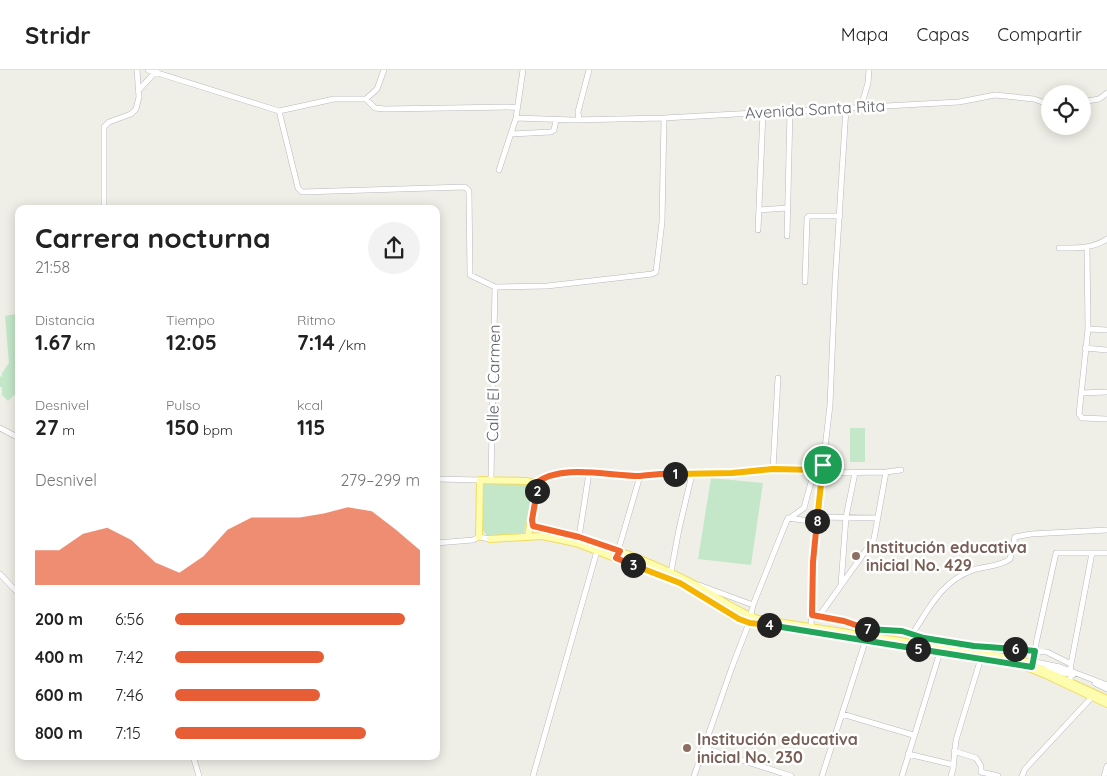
<!DOCTYPE html>
<html lang="es">
<meta charset="utf-8">
<style>
:root{--surface:#fff;--page:#f2f2f2;--text:#222;--muted:#767676;--line:#e0e0e0;--accent:#e75d36}
body{margin:0;font-family:Quicksand,sans-serif;background:var(--page);color:var(--text);height:100vh;display:flex;flex-direction:column;font-size:19px;white-space:nowrap}
*{box-sizing:border-box;margin:0}
p{font-size:16px;color:var(--muted)}
.icon{flex:none;width:28px;height:28px;fill:none;stroke:currentColor;stroke-width:2;stroke-linecap:round;stroke-linejoin:round}
.map{position:relative;flex:1;overflow:hidden}
.drawer{position:absolute;left:15px;top:135px;width:425px;height:555px;display:flex;flex-direction:column;background:var(--surface);border-radius:10px;box-shadow:0 2px 12px #0003}
.drawer>*{flex:none}
.tools{position:absolute;left:1041px;top:15px;display:grid;gap:10px}
.tools a{display:grid;place-items:center;width:50px;height:50px;border-radius:50%;background:var(--surface);box-shadow:0 2px 12px #0003;font-size:25px}
.pin{position:absolute;display:grid;place-items:center;width:42px;height:42px;color:#fff;margin:-21px;border:2px solid #fff;border-radius:50%;box-shadow:0 1px 5px #0007}
.km{position:absolute;width:25px;height:25px;margin:-12px;border-radius:50%;background:#222;color:#fff;font-size:14px;line-height:25px;text-align:center}
.round{display:grid;place-items:center;flex:none;width:52px;height:52px;border-radius:26px;background:var(--page)}
.overview{display:flex;align-items:center;justify-content:space-between;height:85px;padding:0 20px}
h1{font-size:28px;font-weight:700;line-height:38px}
.metrics{display:grid;grid-template-columns:repeat(3,1fr);gap:8px;height:85px;padding:5px 20px}
.metrics div{display:grid;align-content:center}
.metrics b{font-size:21px;font-weight:700}
.metrics small{font-size:14px;font-weight:400}
.metrics p{font-size:14px}
.chart{height:140px;padding:10px 20px}
.chart p{display:flex;justify-content:space-between}
.chart svg{width:100%;height:90px;margin-top:5px;fill:var(--accent);opacity:.7}
ul{padding:0 20px;list-style:none;font-size:16px}
li{display:grid;grid-template-columns:80px 60px 1fr;align-items:center;height:38px}
li i{height:12px;border-radius:6px;background:var(--accent)}
header{display:flex;align-items:center;gap:30px;box-sizing:border-box;height:70px;padding:0 25px;background:var(--surface);border-bottom:1px solid var(--line)}
header strong{font-size:24px}
nav{display:flex;gap:28px;margin-inline-start:auto;font-size:18px}
.map>svg:first-child{display:block}
.green{fill:#c4e7c9}
.lines{fill:none;stroke-linecap:round;stroke-linejoin:round}
.minor-casing{stroke:#b7b8bd;stroke-width:6}
.major-casing{stroke:#efdc60;stroke-width:8}
.minor{stroke:#fff;stroke-width:5}
.major{stroke:#fefcae;stroke-width:6}
.split-1-casing{stroke:#fff;stroke-width:10}
.split-2-casing{stroke:#fff;stroke-width:10}
.split-3-casing{stroke:#fff;stroke-width:10}
.split-4-casing{stroke:#fff;stroke-width:10}
.split-5-casing{stroke:#fff;stroke-width:10}
.split-6-casing{stroke:#fff;stroke-width:10}
.split-7-casing{stroke:#fff;stroke-width:10}
.split-8-casing{stroke:#fff;stroke-width:10}
.split-9-casing{stroke:#fff;stroke-width:10}
.split-1{stroke:#f5b400;stroke-width:6}
.split-2{stroke:#f0652b;stroke-width:6}
.split-3{stroke:#f0652b;stroke-width:6}
.split-4{stroke:#f5b400;stroke-width:6}
.split-5{stroke:#22a559;stroke-width:6}
.split-6{stroke:#22a559;stroke-width:6}
.split-7{stroke:#22a559;stroke-width:6}
.split-8{stroke:#f0652b;stroke-width:6}
.split-9{stroke:#f5b400;stroke-width:6}
.education-dot{fill:#8d6e63;stroke:#fff;stroke-width:2}
.labels{text-anchor:middle;stroke-width:5;stroke-linejoin:round;paint-order:stroke}
.street-label{font-size:16px;fill:#5e6167;stroke:#fff}
.education-label{font-size:16px;font-weight:bold;fill:#785e54;stroke:#fff;text-anchor:start}
</style>
<header>
<strong>Stridr</strong>
<nav><a>Mapa</a><a>Capas</a><a>Compartir</a></nav>
</header>
<div class="map">
<svg width="1107" height="706" viewBox="0 0 1107 706">
<rect width="100%" height="100%" fill="#f0efe7"/>
<path class="green" d="M16,244L19,261V326L14,325L8,331L2,325V317H0V306L2,307V303L9,293L5,246Z
M850,358H865V392H850Z
M711,408L763,413L751,495L698,489Z
M484,412L526,414L533,419L524,463L487,466L482,459Z"/>
<g class="lines">
<defs>
<path id="minor" d="M148,0L279,41L334,29H366L377,19L384,0
M138,21L157,0
M366,29L375,38L385,39L517,37
M1082,32L1099,29L1107,23
M861,37L868,13L869,0
M279,41L298,118L302,122L465,117L469,121L470,205L495,217L547,216L652,204L656,202L662,152L664,48
M516,48L573,50L664,48L959,32L995,25L1034,29L1050,35
M579,50L578,42L589,0
M511,64L551,62L554,60L556,50
M499,100L516,48L523,0
M104,139V57L109,52L131,44L136,39L139,27L137,0
M759,140L787,138
M758,160L763,42
M787,166L790,41
M1059,178C1076,178 1092,179 1107,169
M1087,178L1088,259L1079,344L1082,348L1107,349
M805,212L807,148L809,146H840
M1088,259L1107,260
M1085,278L1107,280
M1081,323L1107,322
M0,358L19,368
M773,399L778,308
M823,403L886,402L901,400
M436,409L480,410
M491,409L495,217
M535,414L548,406L570,404L589,403L640,406L662,403H732L773,399L818,400
M817,447L877,448
M788,448L817,452
M579,467L589,403
M436,473L473,470L479,467L490,469
M616,488L640,406
M671,502L679,459L692,404
M0,504L19,524
M699,515L753,535
M841,515L846,447L855,403
M812,545L819,546L822,542L874,469L886,402
M819,546L844,551L869,560L902,561L924,568L973,576L1047,582L1071,594
M811,559L813,492L823,396
M913,563C929,538 942,511 973,500C985,496 999,497 1010,489L1015,467L1031,464L1107,460
M1031,591L1060,597L1107,615
M1032,596L1037,569L1056,483H1107
M1045,599L1073,605
M1070,611L1071,594L1092,483
M1095,613L1107,619
M842,644L913,665
M704,678L791,706
M954,681L976,688L981,696V702
M908,684L954,695
M193,686L199,706
M981,702L998,706
M533,706L597,481
M694,706L732,597L749,553L753,535L787,450L804,438L813,405L823,395L830,335L835,213L846,38
M822,706L866,569
M902,706L940,582
M951,706L953,699L956,670L981,588
M1022,706L1025,699L1092,627
M1104,706L1107,696"/>
<path id="major" d="M532,451L533,455L536,457C587,469 637,485 684,509C710,521 732,540 758,549L1022,590L1107,629
M479,467L480,410L526,411L534,413L537,420L528,466
M490,469L542,466L576,473L680,513L697,522L730,545L749,553L1021,595L1046,605L1107,634"/>
</defs>
<use href="#minor" class="minor-casing"/>
<use href="#major" class="major-casing"/>
<use href="#minor" class="minor"/>
<use href="#major" class="major"/>
</g>
<g class="lines">
<defs>
<path id="split-1" d="M675,404L732,403L773,399L818,400L823,395"/>
<path id="split-2" d="M537,421L535,414C560,393 609,406 640,406C652,405 663,403 675,404"/>
<path id="split-3" d="M537,421L532,450L533,456L579,467L620,481L616,488L633,495"/>
<path id="split-4" d="M633,495L680,513L739,549L750,553L769,555"/>
<path id="split-5" d="M769,555L918,579"/>
<path id="split-6" d="M918,579L1032,597L1035,581L1015,579"/>
<path id="split-7" d="M867,559L902,561L924,568L974,576L1015,579"/>
<path id="split-8" d="M817,451L813,492L812,545L844,551L867,559"/>
<path id="split-9" d="M817,451L823,395"/>
</defs>
<use href="#split-1" class="split-1-casing"/>
<use href="#split-2" class="split-2-casing"/>
<use href="#split-3" class="split-3-casing"/>
<use href="#split-4" class="split-4-casing"/>
<use href="#split-5" class="split-5-casing"/>
<use href="#split-6" class="split-6-casing"/>
<use href="#split-7" class="split-7-casing"/>
<use href="#split-8" class="split-8-casing"/>
<use href="#split-9" class="split-9-casing"/>
<use href="#split-1" class="split-1"/>
<use href="#split-2" class="split-2"/>
<use href="#split-3" class="split-3"/>
<use href="#split-4" class="split-4"/>
<use href="#split-5" class="split-5"/>
<use href="#split-6" class="split-6"/>
<use href="#split-7" class="split-7"/>
<use href="#split-8" class="split-8"/>
<use href="#split-9" class="split-9"/>
</g>
<g class="education-dot">
<circle cx="856" cy="486" r="5"/>
<circle cx="687" cy="678" r="5"/>
</g>
<g class="labels">
<g class="street-label">
<text transform="translate(815 39) rotate(-3)" y="6">Avenida Santa Rita</text>
<text transform="translate(493 313) rotate(-89)" y="6">Calle El Carmen</text>
</g>
<g class="education-label">
<text x="866" y="483">Institución educativa<tspan x="866" dy="18">inicial No. 429</tspan></text>
<text x="697" y="675">Institución educativa<tspan x="697" dy="18">inicial No. 230</tspan></text>
</g>
</g>
</svg>
<div class="tools">
<a><svg class="icon" aria-label="locate" viewBox="0 0 24 24"><circle cx="12" cy="12" r="6"/><path d="M12 2v4M12 18v4M2 12h4M18 12h4"/></svg></a>
</div>
<div class="pin" style="left:823px;top:395px;background:#1e9e55"><svg class="icon" aria-label="arrive" viewBox="0 0 24 24"><path d="M6 21V4h12l-3 4 3 4H6"/></svg></div>
<b class="km" style="left:675px;top:404px">1</b>
<b class="km" style="left:537px;top:421px">2</b>
<b class="km" style="left:633px;top:495px">3</b>
<b class="km" style="left:769px;top:555px">4</b>
<b class="km" style="left:918px;top:579px">5</b>
<b class="km" style="left:1015px;top:579px">6</b>
<b class="km" style="left:867px;top:559px">7</b>
<b class="km" style="left:817px;top:451px">8</b>
<section class="drawer">
<div class="overview"><div><h1>Carrera nocturna</h1><p>21:58</p></div><a class="round"><svg class="icon" aria-label="share" viewBox="0 0 24 24"><path d="M12 15V3M7 8l5-5 5 5M5 13v7h14v-7"/></svg></a></div>
<div class="metrics">
<div><p>Distancia</p><b>1.67<small> km</small></b></div>
<div><p>Tiempo</p><b>12:05</b></div>
<div><p>Ritmo</p><b>7:14<small> /km</small></b></div>
</div>
<div class="metrics">
<div><p>Desnivel</p><b>27<small> m</small></b></div>
<div><p>Pulso</p><b>150<small> bpm</small></b></div>
<div><p>kcal</p><b>115</b></div>
</div>
<div class="chart"><p><span>Desnivel</span>279–299 m</p>
<svg viewBox="0 0 160 44" preserveAspectRatio="none"><path d="M0 44V27L10 27L20 19L30 16L40 22L50 33L60 38L70 30L80 17L90 11L100 11L110 11L120 9L130 6L140 8L150 17L160 27V44z"/></svg>
</div>
<ul>
<li><b>200 m</b>6:56<i style="width:94%"></i></li>
<li><b>400 m</b>7:42<i style="width:61%"></i></li>
<li><b>600 m</b>7:46<i style="width:59%"></i></li>
<li><b>800 m</b>7:15<i style="width:78%"></i></li>
</ul>
</section>
</div>
